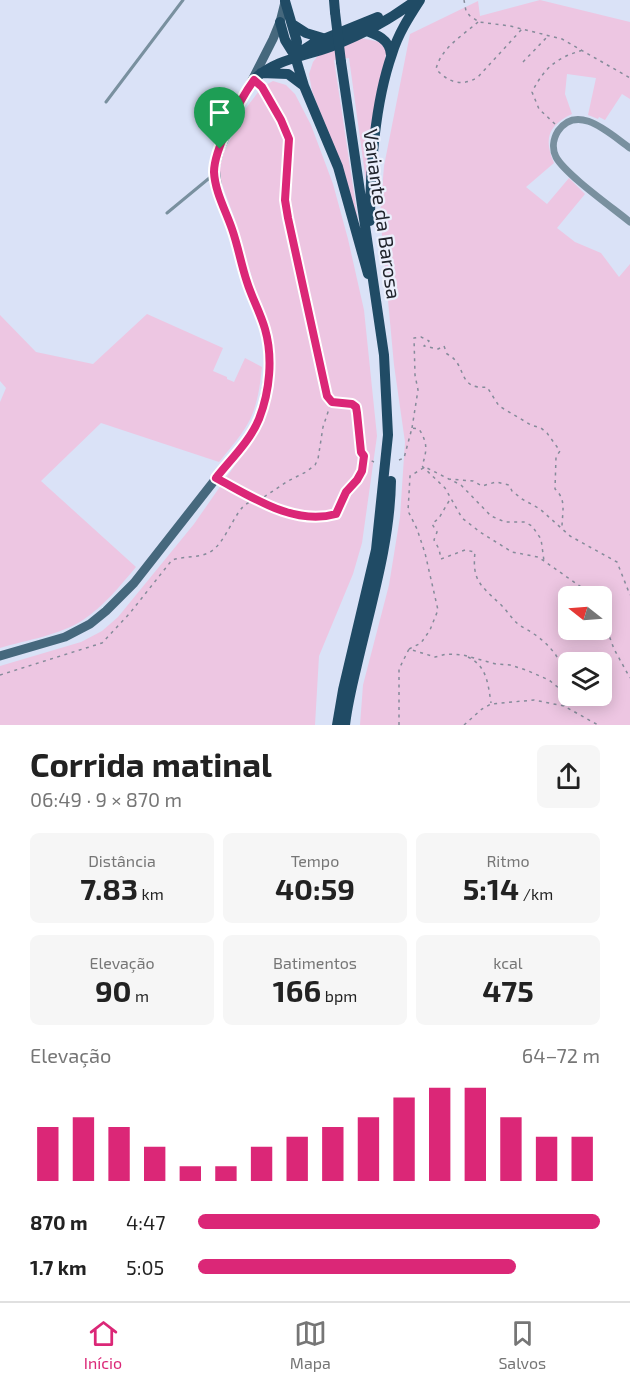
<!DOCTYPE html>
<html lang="pt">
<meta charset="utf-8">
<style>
:root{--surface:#fff;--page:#f6f6f6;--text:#222;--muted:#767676;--line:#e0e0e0;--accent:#db2777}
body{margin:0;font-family:"Exo 2",sans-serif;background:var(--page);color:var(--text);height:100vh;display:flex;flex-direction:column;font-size:22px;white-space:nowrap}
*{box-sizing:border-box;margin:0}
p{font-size:20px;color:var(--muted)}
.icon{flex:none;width:33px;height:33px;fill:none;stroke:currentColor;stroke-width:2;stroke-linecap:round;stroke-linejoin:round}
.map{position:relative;height:725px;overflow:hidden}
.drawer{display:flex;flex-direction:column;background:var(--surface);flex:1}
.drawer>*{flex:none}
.needle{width:39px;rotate:287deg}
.buttons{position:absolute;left:558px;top:586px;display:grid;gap:12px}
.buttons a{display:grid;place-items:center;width:54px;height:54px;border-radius:9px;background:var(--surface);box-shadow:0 3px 15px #0003;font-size:30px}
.pin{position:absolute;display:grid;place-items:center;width:51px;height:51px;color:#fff;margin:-62px -26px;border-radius:50% 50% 50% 0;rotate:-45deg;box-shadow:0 0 6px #0007}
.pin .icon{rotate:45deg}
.round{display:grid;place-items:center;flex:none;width:63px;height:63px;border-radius:9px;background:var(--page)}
.head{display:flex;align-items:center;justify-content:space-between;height:102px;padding:0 30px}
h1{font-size:33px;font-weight:700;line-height:45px}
.metrics{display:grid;grid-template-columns:repeat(3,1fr);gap:9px;height:102px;padding:6px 30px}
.metrics div{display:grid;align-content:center;border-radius:9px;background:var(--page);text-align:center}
.metrics b{font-size:30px;font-weight:700}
.metrics small{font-size:16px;font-weight:400}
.metrics p{font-size:16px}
.chart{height:168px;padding:12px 30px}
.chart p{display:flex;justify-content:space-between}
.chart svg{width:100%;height:108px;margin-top:6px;stroke:var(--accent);stroke-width:6}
ul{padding:0 30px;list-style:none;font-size:20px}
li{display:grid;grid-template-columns:96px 72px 1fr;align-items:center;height:45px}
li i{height:15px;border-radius:8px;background:var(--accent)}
.dock{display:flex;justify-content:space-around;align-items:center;height:84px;border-top:2px solid var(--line);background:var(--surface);font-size:16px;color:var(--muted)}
.dock a{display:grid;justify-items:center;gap:3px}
.dock .on{color:var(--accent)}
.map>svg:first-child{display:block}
.green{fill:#edc6e2;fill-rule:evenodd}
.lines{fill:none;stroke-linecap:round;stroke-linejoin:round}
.path{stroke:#858b9a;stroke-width:1.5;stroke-dasharray:3 4.5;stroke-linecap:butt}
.lane{stroke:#79909f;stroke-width:3}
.street{stroke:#79909f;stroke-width:7}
.secondary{stroke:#46687d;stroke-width:9}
.primary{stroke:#204b65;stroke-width:10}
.primary-bridge{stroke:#204b65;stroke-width:10}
.route-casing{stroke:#fff;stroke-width:12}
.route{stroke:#db2777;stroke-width:8}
.labels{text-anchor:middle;stroke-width:4.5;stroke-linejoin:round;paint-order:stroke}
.street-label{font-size:20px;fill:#21242c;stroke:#ebeffc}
</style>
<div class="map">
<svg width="630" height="725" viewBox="0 0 630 725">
<rect width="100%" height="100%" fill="#dae2f7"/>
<path class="green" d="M540,0L630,22V99L622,94L605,120L599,117L598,119L588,115L596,78L567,74L565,94L572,114C549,125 543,138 554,163L526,187L547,204L569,178L585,194L557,228L575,242L601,253L619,277L630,264V725H360L363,685L389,585L400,517L405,442L394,365L380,214L384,166L410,34L478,1L480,16ZM568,597H602V630H568ZM568,663H602V696H568Z
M361,38L380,42L386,50V54L375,113L367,189L349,58L334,60L358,220L356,221L338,158L312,91L309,74L313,62L320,53Z
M273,81L286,85L295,94L311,125L333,184L348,239L364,310L377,436L362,543L353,574L319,656L315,725H0V666L81,642L102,631L118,617L194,524L263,425L273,391L275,374L273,336L255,288L234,217L219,176L222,156L246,108L262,87Z
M147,314L223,348L213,371L227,377V379L234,382L245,358L262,367C257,416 250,425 219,462L101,423L41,481L136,567C120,586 104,606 83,620C60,635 27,640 0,648V402L6,388L0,381V315L36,352L93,364Z"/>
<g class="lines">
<path class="path" d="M464,0L466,11L470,16L479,22L510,26L562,39L630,78
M478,22C462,36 441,48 436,69C449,83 462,87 478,77L522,29
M523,62L548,36
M261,87L281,120L289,139L285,200L288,218L327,396L332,402L352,404L356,407C360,426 353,454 374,462
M555,124L539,109L532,92C545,67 556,58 583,50
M412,428L418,390L415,375L414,338L421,337L429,341L424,346L438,349L444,346L447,354C468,364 456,390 487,387L499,406L531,425L541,428L547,433L560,451L556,457L555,489C567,500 562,512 562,528
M399,460L404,458L412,428L419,429C428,443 427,451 422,466L445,488L462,518L480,532L512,552L538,557L544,561L584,589L591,597
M448,479L473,481L482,486L496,482L509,485L512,491L522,499L540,509L570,536L617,562L630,595
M225,483L258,501L288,481L306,472L315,465L318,459L323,427L331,403
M449,501L439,518L432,524L437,532L434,540L439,549L441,559L465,550L475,552C472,580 480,585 499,603C506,609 511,618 518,624C523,628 529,630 534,634C560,652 571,675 564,706
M602,616L614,649L630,678
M409,649L421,643L430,630L438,610L425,553L417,529L408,511L410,476L425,467L461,485L491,516L505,522H525L532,526L541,539L544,561
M468,657C487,666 488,684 491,703
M0,675L102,643L130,613L172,560C184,556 197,558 208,553C226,545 234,510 248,503C261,496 289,515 304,517C315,518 326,517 336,514L346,492L357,480L361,471L364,456
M399,725V669L409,649L435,657L447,654L463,655L496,664L510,665L526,670L549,680L566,694
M464,725L482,709L491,704L534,700L564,706L598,725"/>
<path class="lane" d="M106,102L183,0
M167,213L213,175"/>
<path class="street" d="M630,148C611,135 578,102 558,131C553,139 552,149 556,157C565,174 613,208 630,222"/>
<path class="secondary" d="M0,656L65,637L90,624L106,611L134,583L247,439L257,423L264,402L269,372V346L264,327L250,291L235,238L218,192L215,167L220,149L237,110L273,39L280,22L285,2"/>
<path class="primary" d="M334,0L335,12
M285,1L297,42L295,56
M280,22L285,40L295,56L304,86L338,167L368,274
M292,24L306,33L326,39
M363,30C376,34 390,39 391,55
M297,54L314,43L378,17
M261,73L288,74L304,86
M253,80C276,59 302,57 330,47C361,35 390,20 416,0
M370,221C370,170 375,102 392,54C398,34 409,17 420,0
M337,725L343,690L376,550L388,435L384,355L341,62
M345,725C348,699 355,674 361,648C374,593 390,538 391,481"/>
<path class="primary-bridge" d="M335,12L341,62"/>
</g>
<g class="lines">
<defs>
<path id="route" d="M254,80L262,87L281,120L289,139L285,200L288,218L327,396L332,402L352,404L356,407L357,413L361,452L364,456L362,471L357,480L346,492L336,514C294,526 252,497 216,478C231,459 250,441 259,419C270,391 273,357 265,329C260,312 252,298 247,282C241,264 238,246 232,229C226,211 215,192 214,172C214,150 240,99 254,80Z"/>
</defs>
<use href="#route" class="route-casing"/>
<use href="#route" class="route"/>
</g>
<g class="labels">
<g class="street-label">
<text transform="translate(382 214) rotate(82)" y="7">Variante da Barosa</text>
</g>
</g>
</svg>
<div class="buttons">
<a><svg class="needle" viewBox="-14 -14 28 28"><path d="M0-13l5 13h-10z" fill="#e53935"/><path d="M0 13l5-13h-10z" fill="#767676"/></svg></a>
<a><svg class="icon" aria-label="layers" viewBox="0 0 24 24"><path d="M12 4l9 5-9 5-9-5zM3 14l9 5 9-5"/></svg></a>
</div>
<div class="pin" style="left:220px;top:149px;background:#1e9e55"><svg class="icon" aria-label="arrive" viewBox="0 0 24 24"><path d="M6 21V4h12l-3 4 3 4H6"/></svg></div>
</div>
<section class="drawer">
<div class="head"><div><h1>Corrida matinal</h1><p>06:49 · 9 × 870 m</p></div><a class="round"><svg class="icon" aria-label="share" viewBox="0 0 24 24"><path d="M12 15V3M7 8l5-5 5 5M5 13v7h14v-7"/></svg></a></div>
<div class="metrics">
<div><p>Distância</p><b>7.83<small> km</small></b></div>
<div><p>Tempo</p><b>40:59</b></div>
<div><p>Ritmo</p><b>5:14<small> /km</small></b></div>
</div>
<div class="metrics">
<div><p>Elevação</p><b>90<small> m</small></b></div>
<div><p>Batimentos</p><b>166<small> bpm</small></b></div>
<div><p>kcal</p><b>475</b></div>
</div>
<div class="chart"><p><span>Elevação</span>64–72 m</p>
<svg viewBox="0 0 160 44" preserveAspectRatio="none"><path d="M5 44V22M15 44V18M25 44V22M35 44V30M45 44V38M55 44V38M65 44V30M75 44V26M85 44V22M95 44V18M105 44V10M115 44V6M125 44V6M135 44V18M145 44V26M155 44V26"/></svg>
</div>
<ul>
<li><b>870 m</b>4:47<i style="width:100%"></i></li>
<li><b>1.7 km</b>5:05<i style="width:79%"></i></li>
</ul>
</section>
<nav class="dock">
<a class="on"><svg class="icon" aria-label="home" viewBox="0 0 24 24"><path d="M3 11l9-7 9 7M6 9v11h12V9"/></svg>Início</a>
<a><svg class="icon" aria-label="map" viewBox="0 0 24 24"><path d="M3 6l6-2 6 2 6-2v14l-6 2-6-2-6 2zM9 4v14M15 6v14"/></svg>Mapa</a>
<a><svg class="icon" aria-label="saved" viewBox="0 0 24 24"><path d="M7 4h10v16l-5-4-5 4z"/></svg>Salvos</a>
</nav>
